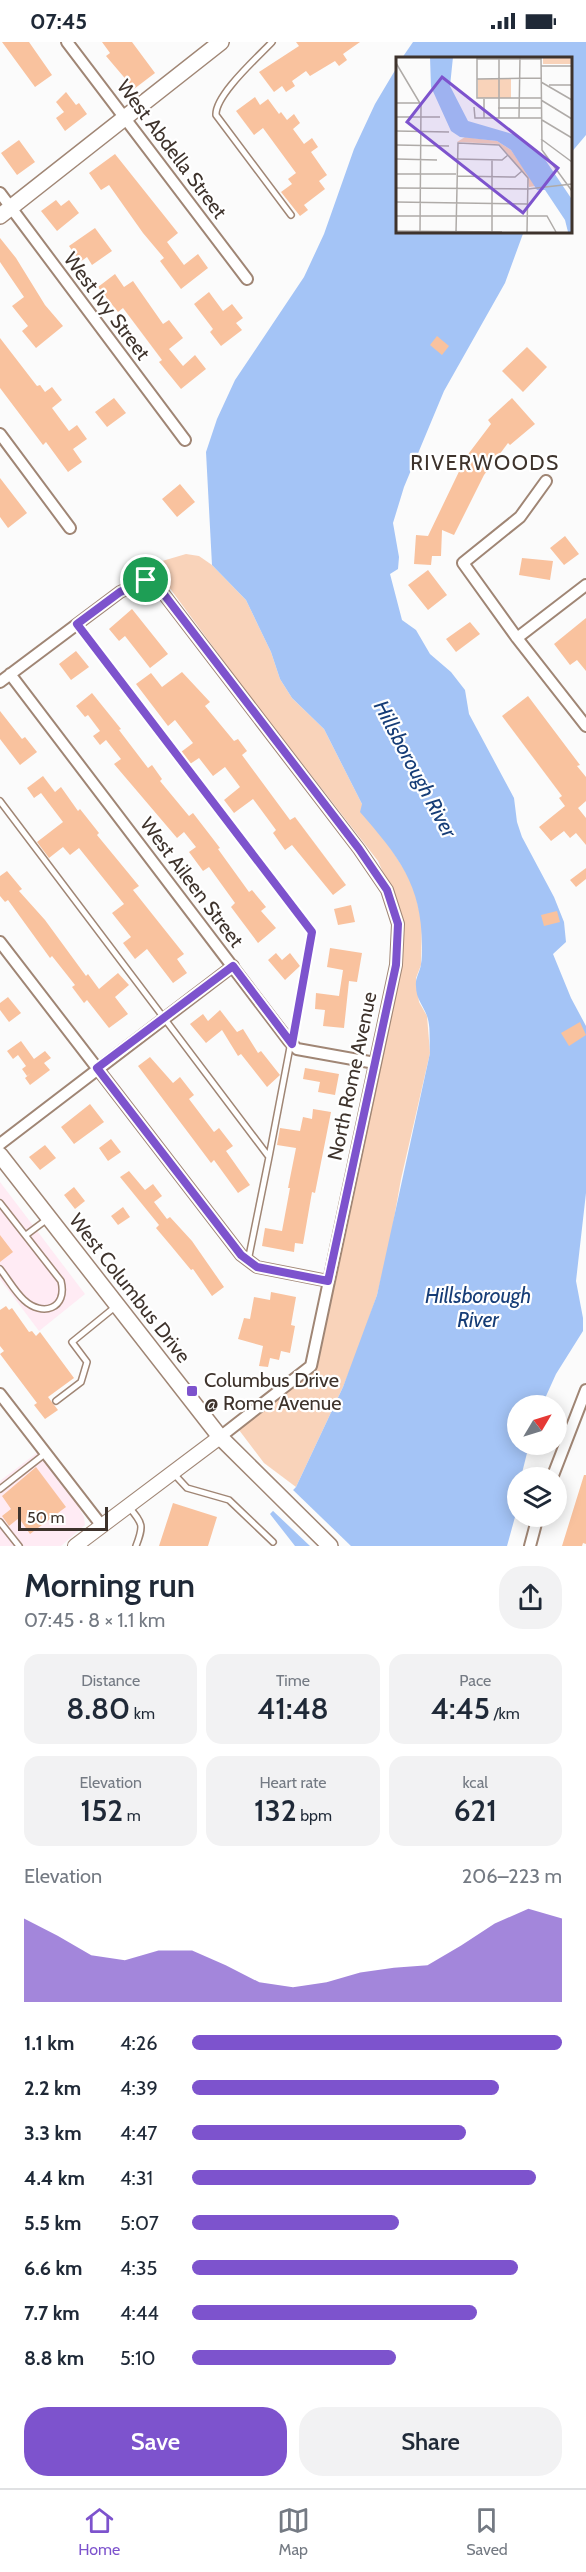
<!DOCTYPE html>
<meta charset="utf-8">
<style>
:root{--surface:#fff;--page:#f2f2f3;--text:#1f2937;--muted:#747a83;--line:#e0e1e3;--accent:#7d53cd}
body{margin:0;font-family:Cabin,sans-serif;background:var(--page);color:var(--text);height:100vh;display:flex;flex-direction:column;font-size:22px;white-space:nowrap}
*{box-sizing:border-box;margin:0}
p{font-size:20px;color:var(--muted)}
.icon{flex:none;width:33px;height:33px;fill:none;stroke:currentColor;stroke-width:2;stroke-linecap:round;stroke-linejoin:round}
.map{position:relative;height:1504px;overflow:hidden}
.sheet{display:flex;flex-direction:column;background:var(--surface);flex:1}
.sheet>*{flex:none}
.needle{width:39px;rotate:52deg}
.buttons{position:absolute;left:507px;top:1353px;display:grid;gap:12px}
.buttons a{display:grid;place-items:center;width:60px;height:60px;border-radius:50%;background:var(--surface);box-shadow:0 3px 15px #0003;font-size:30px}
.scale{position:absolute;left:18px;bottom:15px;width:90px;box-sizing:border-box;padding-left:6px;border:3px solid #3e332c;border-top:0;font-size:16px;line-height:21px;white-space:nowrap;color:#3e332c;-webkit-text-stroke:4px #fff;paint-order:stroke}
.pin{position:absolute;display:grid;place-items:center;width:51px;height:51px;color:#fff;margin:-26px;border:3px solid #fff;border-radius:50%;box-shadow:0 2px 6px #0007}
.round{display:grid;place-items:center;flex:none;width:63px;height:63px;border-radius:24px;background:var(--page)}
.summary{display:flex;align-items:center;justify-content:space-between;height:102px;padding:0 24px}
h1{font-size:33px;font-weight:600;line-height:45px}
.stats{display:grid;grid-template-columns:repeat(3,1fr);gap:9px;height:102px;padding:6px 24px}
.stats div{display:grid;align-content:center;border-radius:15px;background:var(--page);text-align:center}
.stats b{font-size:30px;font-weight:600}
.stats small{font-size:16px;font-weight:400}
.stats p{font-size:16px}
.chart{height:168px;padding:12px 24px}
.chart p{display:flex;justify-content:space-between}
.chart svg{width:100%;height:108px;margin-top:6px;fill:var(--accent);opacity:.7}
.primary-button{display:flex;gap:12px;margin-top:auto;padding:12px 24px}
.primary-button a{flex:1;height:69px;border-radius:24px;background:var(--accent);color:#fff;font-size:24px;font-weight:600;line-height:69px;text-align:center}
.primary-button a+a{background:var(--page);color:var(--text)}
ul{padding:0 24px;list-style:none;font-size:20px}
li{display:grid;grid-template-columns:96px 72px 1fr;align-items:center;height:45px}
li i{height:15px;border-radius:8px;background:var(--accent)}
.status{display:flex;justify-content:space-between;align-items:center;height:42px;padding:0 30px;background:var(--surface);direction:ltr}
.status svg{height:16px;fill:currentColor}
.dock{display:flex;justify-content:space-around;align-items:center;height:84px;border-top:2px solid var(--line);background:var(--surface);font-size:16px;color:var(--muted)}
.dock a{display:grid;justify-items:center;gap:3px}
.dock .current{color:var(--accent)}
.map>svg:first-child{display:block}
.commercial{fill:#ffebf4}
.green{fill:#f9d3ba}
.water{fill:#a4c4f6}
.pier{fill:#fbfbfb}
.building{fill:#f9c29e}
.lines{fill:none;stroke-linecap:round;stroke-linejoin:round}
.service-casing{stroke:#a08675;stroke-width:8}
.minor-casing{stroke:#a08675;stroke-width:14}
.tertiary-casing{stroke:#a08675;stroke-width:16}
.secondary-casing{stroke:#a08675;stroke-width:18}
.service{stroke:#fff;stroke-width:5}
.minor{stroke:#fff;stroke-width:10}
.tertiary{stroke:#fff;stroke-width:14}
.secondary{stroke:#fff;stroke-width:15}
.route-casing{stroke:#fff;stroke-width:12}
.route{stroke:#7d53cd;stroke-width:8}
.poi-dot{fill:#7d53cd;stroke:#fff;stroke-width:2}
.labels{text-anchor:middle;stroke-width:4.5;stroke-linejoin:round;paint-order:stroke}
.street-label{font-size:20px;fill:#3e332c;stroke:#fff}
.poi-label{font-size:20px;fill:#3e332c;stroke:#fff;text-anchor:start}
.neighbourhood-label{font-size:21px;letter-spacing:1.5px;fill:#3e332c;stroke:#fff}
.water-label{font-size:21px;font-style:italic;fill:#163d77;stroke:#fff}
.inset-road{fill:none;stroke:#afaba8;stroke-width:1.5}
.view{fill:#7d53cd;fill-opacity:0.15;stroke:#7d53cd;stroke-width:3}
.inset-edge{fill:none;stroke:#3e332c;stroke-width:3}
</style>
<div class="status"><b>07:45</b><svg viewBox="0 0 49 12"><path d="M0 12V9h3v3zM5 12V6h3v6zM10 12V3h3v9zM15 12V0h3v12zM26 1h20v11H26zM47 4h2v5h-2z"/></svg></div>
<div class="map">
<svg width="586" height="1504" viewBox="0 0 586 1504">
<rect width="100%" height="100%" fill="#fbfbfb"/>
<path class="commercial" d="M0,1140L85,1252L39,1289L0,1237Z
M38,1410L74,1457L84,1475L85,1483L61,1504H0V1439Z"/>
<path class="green" d="M186,512L199,514L212,523L246,558L271,610L280,637L292,656L324,687L362,762L404,827L414,846L422,880L421,923L416,936L419,960L427,974L430,1011L401,1137L389,1205L377,1253L357,1311L343,1345L296,1445L264,1421L239,1388L317,1327L402,924L404,892L399,866L378,819L245,648L152,522Z"/>
<path class="water" d="M413,0H586V93L570,112V16H402Z
M397,25V189H524L505,241L444,349L404,445L393,481L399,515L398,527L390,532L402,578L416,588L430,612L451,630L465,648L469,672L514,756L517,780L522,795L554,855L564,880L566,900L553,912L571,956L586,984V1151L576,1239L583,1276V1289L556,1332L542,1363L518,1364V1402L529,1403L521,1435L518,1436L515,1475L507,1504H295L270,1472L296,1445L343,1345L377,1253L430,1011C429,999 431,985 427,974C423,963 416,957 416,944C415,936 420,930 421,922C422,917 422,910 422,904C422,842 398,814 360,770L362,762L324,687L292,656L280,637L271,610L246,558L212,523L206,410L217,377L235,338L304,235L324,192L354,107L375,62Z"/>
<path class="pier" d="M291,1446L351,1504H310L271,1467Z"/>
<path class="building" d="M2,0H29L52,33L35,45Z
M102,0H132L155,31L134,47L106,14L110,11Z
M296,0H360L343,12L347,18L339,24L335,19L310,34L306,29L292,39L295,44L286,50L282,44L274,50L259,30L299,4Z
M66,50L76,63L79,61L87,72L65,89L56,76L64,70L56,60Z
M255,55L260,63L268,57L279,72L281,70L287,78L294,72L300,81L293,87L304,102L312,96L318,105L311,110L327,133L319,139L325,147L304,163L308,168L300,174L281,150L292,142L288,137L296,131L263,86L254,93L236,69Z
M19,98L35,120L17,133L1,111Z
M115,112L178,191L167,200L184,223L198,212L208,226L181,247L160,219L164,216L143,191L109,143L101,148L89,131Z
M56,158L61,164L69,158L79,171L57,189L41,169Z
M95,186L112,209L92,223L87,215L80,220L69,204Z
M0,196L16,216L45,263L63,284L36,306L22,289L28,284L12,264L24,255L0,220Z
M115,232L124,245L133,239L163,282L169,278L183,296L169,307L183,324L195,313L206,327L181,347L159,320L162,318L123,266L118,270L98,245Z
M209,250L223,269L232,262L243,276L236,281L242,288L221,304L210,290L213,287L194,262Z
M437,294L449,304L442,313L430,303Z
M0,296L37,344L40,343L45,350L52,345L62,358L52,366L69,389L77,383L87,397L73,407L82,420L68,430L46,400L43,403L0,346Z
M527,305L547,325L523,350L502,329Z
M114,356L126,371L107,385L95,370Z
M512,356L535,382L510,403L508,401L484,433L454,493L442,488L441,514H432L431,523L414,522L416,493L428,494L466,415L491,382L488,378Z
M0,436L27,471L8,486L0,475Z
M180,442L195,460L177,475L162,457Z
M565,494L579,512L564,523L550,506Z
M522,516L553,519L550,538L519,533Z
M428,528L447,553L428,568L408,543Z
M132,567L168,612L150,626L125,594L119,599L109,587Z
M586,576V629L577,618L570,623L554,602Z
M470,580L480,592L456,610L446,597Z
M76,609L89,625L71,638L59,622Z
M182,630L210,660L205,664L234,699L238,697L247,709L242,713L290,778L295,775L346,843L333,853L292,803L285,808L273,791L276,788L253,757L234,771L224,758L240,745L225,725L213,734L199,716L190,722L181,710L193,701L175,678L168,684L136,642L151,631L162,645Z
M92,651L121,687L119,688L148,726L152,723L162,737L160,739L189,774L193,771L220,806L218,807L249,850L252,848L266,865L261,869L276,886L258,901L231,865L235,861L209,825L203,829L189,810L196,805L184,790L177,796L114,722L121,717L106,698L100,703L93,694L100,689L88,673L85,675L76,664Z
M528,654L580,723L577,724L586,735V759L578,766L586,776V803L576,791L570,796L564,789L551,799L539,785L565,764L559,756L562,754L502,674Z
M0,669L22,697L25,695L37,710L20,723L0,697Z
M43,734L55,750L61,745L78,769L80,767L99,791L97,793L139,844L133,848L184,912L177,917L187,931L173,941L147,907L135,917L123,901L131,895L112,871L124,862L79,806L70,813L63,805L49,816L37,800L63,780L41,751L34,756L27,746Z
M586,826V837L576,845L570,838Z
M7,829L22,847L19,849L45,878L86,934L88,932L99,947L118,931L129,943L115,955L128,972L109,986L87,958L84,961L72,945L75,943L52,914L50,916L8,858L5,860L0,854V834Z
M351,863L355,880L338,883L334,867Z
M557,869L560,880L544,884L541,873Z
M330,906L362,911L357,940L349,939L344,986L323,984L325,968L315,967L316,951L339,954L343,928L327,925Z
M276,911L282,918L290,911L300,924L285,938L268,918Z
M8,955L21,971L9,980L0,968V961Z
M220,968L237,990L243,987L258,1011L261,1009L280,1033L267,1045L241,1012L238,1014L222,988L206,1001L190,982L203,972L208,979Z
M580,980L586,993L569,1004L561,991Z
M21,999L34,1017L45,1009L51,1016L44,1021L50,1028L30,1043L25,1036L31,1031L27,1034L22,1027L26,1024L18,1013L13,1017L7,1009Z
M150,1015L173,1041L180,1035L194,1053L189,1057L214,1090L219,1086L233,1104L226,1109L250,1143L238,1151L214,1118L211,1121L138,1024Z
M305,1026L339,1032L335,1053L318,1050L320,1040L303,1037Z
M90,1062L104,1080L74,1102L61,1085Z
M313,1067L331,1070L315,1151L312,1150L303,1202L295,1201L294,1210L262,1204L265,1186L282,1189L290,1146H288L296,1106L277,1103L280,1086L300,1089L303,1075L312,1077Z
M111,1097L121,1110L108,1119L99,1106Z
M45,1103L56,1116L40,1128L29,1115Z
M129,1129L145,1148L153,1142L162,1154L154,1160L167,1177L170,1175L192,1199L224,1245L212,1254L193,1227L191,1228L172,1205L156,1186L159,1183L120,1135Z
M74,1145L85,1159L75,1167L64,1153Z
M123,1165L130,1175L118,1183L111,1174Z
M0,1193L13,1210L0,1220Z
M271,1250L296,1255L291,1283L295,1284L290,1311L281,1309L279,1318L270,1316L268,1325L259,1324L263,1304L238,1297L244,1276L250,1277L254,1255L270,1258Z
M6,1264L9,1268L12,1266L29,1290L32,1289L36,1294L40,1290L74,1336L48,1355L58,1368L45,1377L34,1363L37,1361L0,1312L4,1309L0,1304V1268Z
M36,1425L66,1465L30,1492L19,1476L9,1484L7,1481L2,1474L11,1467L2,1454Z
M584,1433H586V1502L583,1501L582,1504H562Z
M173,1461L217,1475L208,1504H159Z"/>
<g class="lines">
<defs>
<path id="service" d="M272,0C258,15 215,53 216,73L291,173
M77,582L312,890L269,1115
M0,759L269,1115L248,1219
M0,1161L61,1239C68,1267 42,1275 24,1258C15,1250 8,1237 0,1227
M26,1193L46,1178
M56,1359L81,1340L87,1320L72,1300L115,1265
M174,1432L187,1446L229,1458L273,1500
M0,1447L46,1411
M129,1465C143,1482 144,1483 136,1504
M0,1480L19,1504"/>
<path id="minor" d="M67,0L247,237
M0,151L185,398
M0,392L70,486
M546,439L520,475L463,521L517,596L586,684
M517,596L586,543
M10,632L289,999L297,1007L375,1021
M0,640L120,550L146,538L156,542L359,807L387,848L398,882L396,923L311,1324L220,1395
M0,900L241,1213L257,1225L328,1239
M0,1102L233,924
M0,1352L102,1484
M552,1436L586,1348
M530,1504L538,1474"/>
<path id="tertiary" d="M75,1504L220,1395"/>
<path id="secondary" d="M0,174L221,0
M0,1113L220,1395L330,1504"/>
</defs>
<use href="#service" class="service-casing"/>
<use href="#minor" class="minor-casing"/>
<use href="#tertiary" class="tertiary-casing"/>
<use href="#secondary" class="secondary-casing"/>
<use href="#service" class="service"/>
<use href="#minor" class="minor"/>
<use href="#tertiary" class="tertiary"/>
<use href="#secondary" class="secondary"/>
</g>
<g class="lines">
<defs>
<path id="route" d="M146,538L156,542L359,807L387,848L398,882L396,923L328,1239L257,1225L241,1213L97,1026L233,924L292,1002L312,890L77,582L120,550Z"/>
</defs>
<use href="#route" class="route-casing"/>
<use href="#route" class="route"/>
</g>
<rect class="poi-dot" x="186" y="1343" width="12" height="12" rx="3"/>
<g class="labels">
<g class="street-label">
<text transform="translate(172 107) rotate(53)" y="7">West Abdella Street</text>
<text transform="translate(107 264) rotate(53)" y="7">West Ivy Street</text>
<text transform="translate(192 840) rotate(53)" y="7">West Aileen Street</text>
<text transform="translate(352 1034) rotate(-78)" y="7">North Rome Avenue</text>
<text transform="translate(130 1246) rotate(52)" y="7">West Columbus Drive</text>
</g>
<g class="poi-label">
<text x="204" y="1345">Columbus Drive<tspan x="204" dy="23">@ Rome Avenue</tspan></text>
</g>
<g class="neighbourhood-label">
<text x="485" y="428">RIVERWOODS</text>
</g>
<g class="water-label">
<text transform="translate(415 727) rotate(62)" y="7">Hillsborough River</text>
<text x="478" y="1261">Hillsborough<tspan x="478" dy="24">River</tspan></text>
</g>
</g>
<g transform="translate(396 15)">
<rect width="176" height="176" fill="#fbfbfb"/>
<path d="M147,0H175V7H147ZM82,22H115V41H82ZM69,80L101,84L115,93L140,129L133,130L132,121L103,87L61,85Z" fill="#f9d3ba"/>
<path d="M34,0H57L54,29L72,64L123,79L146,98L175,141V175H172L169,163L149,133H141L115,93L101,84L64,80L55,74L35,30Z" fill="#a4c4f6"/>
<path class="inset-road" d="M81,0V41H145M145,0L146,93L176,134M81,2H145M0,6L25,48L24,175M145,9H176M81,22L145,21M145,25L176,43M153,28H176M145,43L176,62M0,46H24M78,50L79,61H145M102,51H145M0,60H44M88,61V42M103,61V2M123,61L124,0M146,63L176,81M0,74L53,75M145,82L176,105M0,88L53,89M0,102L41,103M60,102L106,103L112,98M0,117H60M61,119L119,120L126,114M0,131L132,132L176,127M0,145L132,147M0,159H151L160,175M0,174L106,175M60,175L62,86L103,88L132,121L131,175M96,175V103"/>
<path class="view" d="M46,20L162,111L127,156L11,65Z"/>
<rect width="176" height="176" class="inset-edge"/>
</g>
</svg>
<div class="buttons">
<a><svg class="needle" viewBox="-14 -14 28 28"><path d="M0-13l5 13h-10z" fill="#e53935"/><path d="M0 13l5-13h-10z" fill="#747a83"/></svg></a>
<a><svg class="icon" aria-label="layers" viewBox="0 0 24 24"><path d="M12 4l9 5-9 5-9-5zM3 14l9 5 9-5"/></svg></a>
</div>
<div class="scale">50 m</div>
<div class="pin" style="left:146px;top:538px;background:#1e9e55"><svg class="icon" aria-label="arrive" viewBox="0 0 24 24"><path d="M6 21V4h12l-3 4 3 4H6"/></svg></div>
</div>
<section class="sheet">
<div class="summary"><div><h1>Morning run</h1><p>07:45 · 8 × 1.1 km</p></div><a class="round"><svg class="icon" aria-label="share" viewBox="0 0 24 24"><path d="M12 15V3M7 8l5-5 5 5M5 13v7h14v-7"/></svg></a></div>
<div class="stats">
<div><p>Distance</p><b>8.80<small> km</small></b></div>
<div><p>Time</p><b>41:48</b></div>
<div><p>Pace</p><b>4:45<small> /km</small></b></div>
</div>
<div class="stats">
<div><p>Elevation</p><b>152<small> m</small></b></div>
<div><p>Heart rate</p><b>132<small> bpm</small></b></div>
<div><p>kcal</p><b>621</b></div>
</div>
<div class="chart"><p><span>Elevation</span>206–223 m</p>
<svg viewBox="0 0 160 44" preserveAspectRatio="none"><path d="M0 44V10L10 17L20 25L30 27L40 23L50 23L60 29L70 36L80 38L90 36L100 32L110 30L120 29L130 21L140 12L150 6L160 10V44z"/></svg>
</div>
<ul>
<li><b>1.1 km</b>4:26<i style="width:100%"></i></li>
<li><b>2.2 km</b>4:39<i style="width:83%"></i></li>
<li><b>3.3 km</b>4:47<i style="width:74%"></i></li>
<li><b>4.4 km</b>4:31<i style="width:93%"></i></li>
<li><b>5.5 km</b>5:07<i style="width:56%"></i></li>
<li><b>6.6 km</b>4:35<i style="width:88%"></i></li>
<li><b>7.7 km</b>4:44<i style="width:77%"></i></li>
<li><b>8.8 km</b>5:10<i style="width:55%"></i></li>
</ul>
<div class="primary-button"><a>Save</a><a>Share</a></div>
</section>
<nav class="dock">
<a class="current"><svg class="icon" aria-label="home" viewBox="0 0 24 24"><path d="M3 11l9-7 9 7M6 9v11h12V9"/></svg>Home</a>
<a><svg class="icon" aria-label="map" viewBox="0 0 24 24"><path d="M3 6l6-2 6 2 6-2v14l-6 2-6-2-6 2zM9 4v14M15 6v14"/></svg>Map</a>
<a><svg class="icon" aria-label="saved" viewBox="0 0 24 24"><path d="M7 4h10v16l-5-4-5 4z"/></svg>Saved</a>
</nav>
